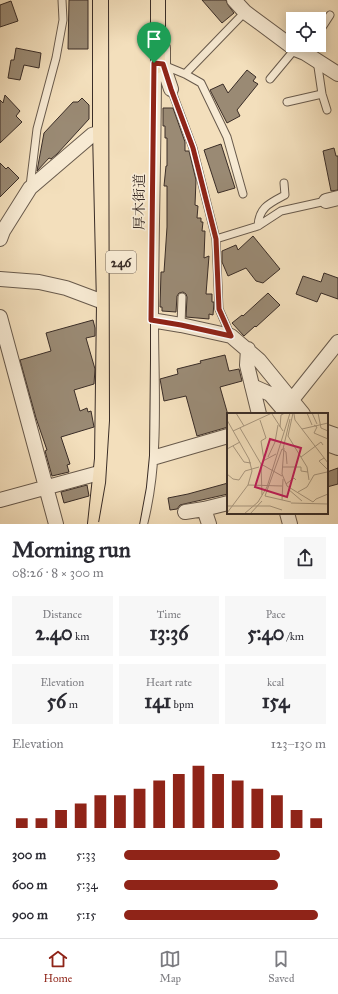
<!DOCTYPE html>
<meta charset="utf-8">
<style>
:root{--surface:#fff;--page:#f7f7f7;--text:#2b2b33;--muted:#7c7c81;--line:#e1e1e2;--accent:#8f2418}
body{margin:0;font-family:"IM FELL Great Primer","Noto Serif JP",serif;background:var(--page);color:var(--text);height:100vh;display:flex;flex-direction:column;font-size:15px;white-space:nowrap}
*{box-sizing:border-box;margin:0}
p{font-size:13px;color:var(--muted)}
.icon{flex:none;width:22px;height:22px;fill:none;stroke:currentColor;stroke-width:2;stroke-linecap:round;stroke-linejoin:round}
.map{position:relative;height:524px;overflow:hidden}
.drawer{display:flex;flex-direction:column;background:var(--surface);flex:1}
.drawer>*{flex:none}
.fabs{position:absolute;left:286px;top:12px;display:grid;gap:8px}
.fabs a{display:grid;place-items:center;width:40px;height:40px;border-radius:0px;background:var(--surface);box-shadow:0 2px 10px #0003;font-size:20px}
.pin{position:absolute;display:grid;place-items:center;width:34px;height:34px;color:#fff;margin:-41px -17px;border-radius:50% 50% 50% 0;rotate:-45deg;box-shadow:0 0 4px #0007}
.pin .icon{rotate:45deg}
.round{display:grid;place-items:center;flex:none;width:42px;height:42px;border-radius:0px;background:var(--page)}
.headline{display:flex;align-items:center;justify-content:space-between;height:68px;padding:0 12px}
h1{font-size:22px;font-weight:700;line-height:30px}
.metrics{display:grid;grid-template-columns:repeat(3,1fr);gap:6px;height:68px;padding:4px 12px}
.metrics div{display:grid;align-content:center;border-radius:0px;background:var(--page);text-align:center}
.metrics b{font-size:20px;font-weight:700}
.metrics small{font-size:11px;font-weight:400}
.metrics p{font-size:11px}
.chart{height:112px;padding:8px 12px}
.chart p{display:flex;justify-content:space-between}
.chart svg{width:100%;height:72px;margin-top:4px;stroke:var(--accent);stroke-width:6}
ul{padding:0 12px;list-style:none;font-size:13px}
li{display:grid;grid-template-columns:64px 48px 1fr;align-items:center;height:30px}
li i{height:10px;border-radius:5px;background:var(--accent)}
.menu{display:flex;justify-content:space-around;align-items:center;height:56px;border-top:1px solid var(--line);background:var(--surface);font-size:11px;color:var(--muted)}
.menu a{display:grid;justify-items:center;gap:2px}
.menu .active{color:var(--accent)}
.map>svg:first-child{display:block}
.building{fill:#9a8a74;stroke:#3a2d27}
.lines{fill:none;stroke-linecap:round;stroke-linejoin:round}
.service-casing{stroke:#685a4c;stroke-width:9}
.minor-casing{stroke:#685a4c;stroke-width:16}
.trunk-casing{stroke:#3a2d27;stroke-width:24}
.service{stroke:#f7ead3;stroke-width:7}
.minor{stroke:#f7ead3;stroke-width:14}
.trunk{stroke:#f3dfbc;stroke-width:22}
.trunk-bridge-casing{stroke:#3a2d27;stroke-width:24;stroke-linecap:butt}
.trunk-bridge{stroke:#f3dfbc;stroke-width:22}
.route-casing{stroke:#fff;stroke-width:8}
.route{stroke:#8f2418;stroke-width:5}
.labels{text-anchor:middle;stroke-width:3.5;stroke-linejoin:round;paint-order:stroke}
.shield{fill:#f7ead3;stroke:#73665b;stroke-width:1}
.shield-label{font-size:13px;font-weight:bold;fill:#3a2d27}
.street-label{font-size:14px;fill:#3a2d27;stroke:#f7ead3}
.inset-road{fill:none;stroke:#a99880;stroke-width:1}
.view{fill:#c2185b;fill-opacity:0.15;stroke:#c2185b;stroke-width:2}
.inset-edge{fill:none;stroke:#3a2d27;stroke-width:2}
</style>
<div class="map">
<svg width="338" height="524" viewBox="0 0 338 524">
<rect width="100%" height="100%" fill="#f3dfbc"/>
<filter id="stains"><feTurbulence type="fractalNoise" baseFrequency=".005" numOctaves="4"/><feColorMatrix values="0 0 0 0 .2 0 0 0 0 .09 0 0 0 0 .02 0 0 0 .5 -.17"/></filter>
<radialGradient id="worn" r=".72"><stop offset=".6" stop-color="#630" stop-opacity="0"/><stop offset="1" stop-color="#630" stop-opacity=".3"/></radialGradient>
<path class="building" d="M69,0H88V49H68Z
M202,0H226L228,5L234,13L222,23Z
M11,1L18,21L0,27V5Z
M16,48L41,53L39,68L24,65L20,80L8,78L11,60H14Z
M247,70L256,77L253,81L258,84L237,110L240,116L227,123L210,90L223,84L228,93Z
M5,95L20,111L16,116L22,122L0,143V100L3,103Z
M82,98L89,105V119L57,154L51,159L49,158L37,171L44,133L73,102H78Z
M163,108H173L185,142V151H189L196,180L195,205L198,206L197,218H201V222H203L202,231H205L204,258L209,256L206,294H212V302H214L213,315L209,314V319L186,317L187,297L186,294L183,292L179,293L177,296L176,312L162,311V307H160L161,272H164L167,227V186H164L166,166H167V138H165V126H163Z
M221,144L235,188L218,193L204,150Z
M334,148L336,156H338V190L331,191L323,151Z
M0,163L6,169L8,167L19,178L0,197Z
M253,236L280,269L263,283L256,281L246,268L228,276L222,262V251L236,245L238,250Z
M324,273L338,278V299L321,293L317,302L296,294L303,276L321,282Z
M268,293L280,305L256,327L255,326L244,336L232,323L242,315L243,316Z
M93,320L95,328V336L86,338L95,369L94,384L74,390L80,411L87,408L88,412L91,411L94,427L61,437L70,464L67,465L69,472L52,476L45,451L47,450L36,418L20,360L51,351L46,333Z
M225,355L229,371L239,369L242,381L220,387L228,415V427L197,436L186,396L164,401L160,379L178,374L177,369L201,363L200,361Z
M338,468V484L327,487V472Z
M228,483V494L184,504L180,505L177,509L170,510L168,498L188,494Z
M87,485L89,496L64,503L61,492Z"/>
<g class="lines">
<defs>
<path id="service" d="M319,32L330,15
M317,60L322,94L327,110
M163,65L185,74L201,83L227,137L243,194
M185,74L245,12
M270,79L295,49
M171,89L193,148L216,239L219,309L231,336
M287,102L322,94
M30,186L37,129L56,58L63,20L62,0
M258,226C259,207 270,203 285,195L284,183
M216,239L258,226L281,211L326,201
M181,325L182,297"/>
<path id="minor" d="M234,0L245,12L295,49L305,53L338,74
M163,48V65L171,89
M326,201L338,198
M0,239L3,231L30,188L92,135L104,131
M0,279L39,282L66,288L114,306
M0,317L56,524
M142,317L151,320L181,325L231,336L259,360L303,414
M248,349L247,365L259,414
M252,386L270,394L287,414
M291,401L338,342
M327,432L338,436
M327,444L338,448
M142,461L228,436
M0,500L110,470
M204,509L209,524
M185,512L204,509L228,503
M287,513L290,524
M140,524C157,458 151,389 151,321C151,235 154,149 154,63"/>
<path id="trunk" d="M154,0V63
M99,524L106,459L108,304L104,131V0"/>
</defs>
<use href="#service" class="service-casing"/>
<use href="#minor" class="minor-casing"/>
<use href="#trunk" class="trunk-casing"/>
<use href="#service" class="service"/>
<use href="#minor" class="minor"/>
<use href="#trunk" class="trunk"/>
<defs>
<path id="trunk-bridge" d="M110,524L117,484L121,421L120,0
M128,524L135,486L138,455L139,360V0"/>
</defs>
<use href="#trunk-bridge" class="trunk-bridge-casing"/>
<use href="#trunk-bridge" class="trunk-bridge"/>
</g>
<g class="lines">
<defs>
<path id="route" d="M154,63L163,64L171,89L193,148L216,239L219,309L231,336L181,325L151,320Z"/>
</defs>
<use href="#route" class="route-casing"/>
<use href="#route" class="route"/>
</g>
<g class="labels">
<rect class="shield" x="106" y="251" width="30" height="22" rx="3"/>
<g class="shield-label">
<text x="121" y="267">246</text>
</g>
<g class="street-label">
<text transform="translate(139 202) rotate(-90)" y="5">厚木街道</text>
</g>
</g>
<g transform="translate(227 413)">
<rect width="101" height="101" fill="#f3dfbc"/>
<path class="inset-road" d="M9,0L17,13M66,0L61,23L80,54L82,67M80,0L85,12M85,0L90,11M91,0L94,15L101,18M45,1L56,18M67,1L68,7L101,50M0,7L22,46L25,58L21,72L0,100M33,7L39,25L34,28L37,47M87,12L90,14L87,20L101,26M53,14L54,2L58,0M13,15L34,51L35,82M75,16L101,10M6,18L45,0M6,33L17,49L24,50M57,35L55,61L60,73L86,89M0,36L13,29M55,36L59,39L60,51M56,36L63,6M41,44L48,29L51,12M74,44L94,29L96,32M97,45L92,48L101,57M36,48L49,41M34,51L55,63M56,54H74V58L81,59M0,61L6,66L12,67L18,58L32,54M59,71L67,65L69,67M21,72L55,73M61,76L75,88M71,79L80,74L87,62L100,59M38,83L55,36M38,83L64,89M55,87L56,66M86,89L89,86L101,81M64,90L101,91M0,93H43L55,97M17,101L31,89L40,74L63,0M23,101L35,88"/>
<path class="view" d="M43,26L74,35L60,84L28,74Z"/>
<rect width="101" height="101" class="inset-edge"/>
</g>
<rect width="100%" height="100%" filter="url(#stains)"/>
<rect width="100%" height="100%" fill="url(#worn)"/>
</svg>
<div class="fabs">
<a><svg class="icon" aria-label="locate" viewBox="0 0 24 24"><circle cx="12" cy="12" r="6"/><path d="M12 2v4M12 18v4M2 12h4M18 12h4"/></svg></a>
</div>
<div class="pin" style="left:154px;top:63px;background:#1e9e55"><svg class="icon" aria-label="arrive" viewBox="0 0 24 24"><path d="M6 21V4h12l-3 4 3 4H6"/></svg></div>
</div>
<section class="drawer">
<div class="headline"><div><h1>Morning run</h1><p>08:26 · 8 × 300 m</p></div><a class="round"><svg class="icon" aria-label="share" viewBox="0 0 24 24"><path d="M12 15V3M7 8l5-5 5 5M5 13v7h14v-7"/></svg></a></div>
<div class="metrics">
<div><p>Distance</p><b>2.40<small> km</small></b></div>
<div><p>Time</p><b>13:36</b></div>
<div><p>Pace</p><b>5:40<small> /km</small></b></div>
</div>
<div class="metrics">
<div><p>Elevation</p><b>56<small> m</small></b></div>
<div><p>Heart rate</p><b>141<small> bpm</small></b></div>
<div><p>kcal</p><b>154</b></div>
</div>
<div class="chart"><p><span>Elevation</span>123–130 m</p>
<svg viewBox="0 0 160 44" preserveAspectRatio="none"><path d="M5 44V38M15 44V38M25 44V33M35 44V29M45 44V24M55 44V24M65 44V20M75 44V15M85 44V11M95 44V6M105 44V11M115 44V15M125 44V20M135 44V24M145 44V33M155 44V38"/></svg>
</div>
<ul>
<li><b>300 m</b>5:33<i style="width:77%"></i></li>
<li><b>600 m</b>5:34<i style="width:76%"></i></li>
<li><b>900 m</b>5:15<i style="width:96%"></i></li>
</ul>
</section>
<nav class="menu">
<a class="active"><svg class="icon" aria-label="home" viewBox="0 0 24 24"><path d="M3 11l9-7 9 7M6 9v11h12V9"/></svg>Home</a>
<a><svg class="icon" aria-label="map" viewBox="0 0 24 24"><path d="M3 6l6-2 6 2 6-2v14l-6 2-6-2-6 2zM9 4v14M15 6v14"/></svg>Map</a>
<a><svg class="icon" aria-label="saved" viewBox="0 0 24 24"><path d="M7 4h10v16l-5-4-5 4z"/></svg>Saved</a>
</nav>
